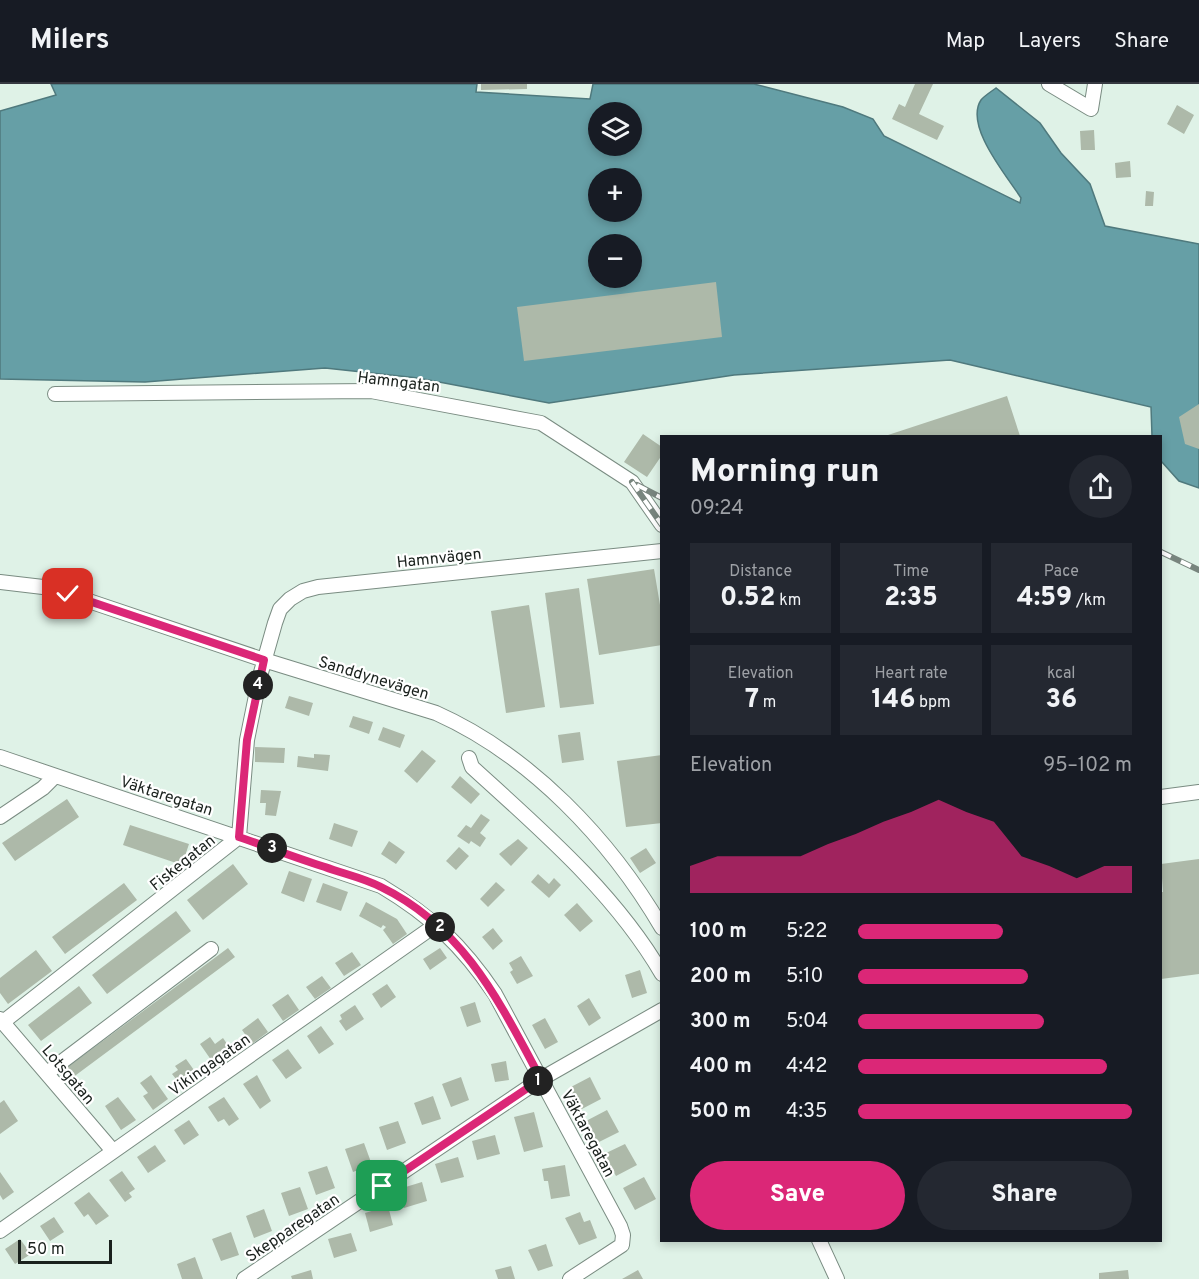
<!DOCTYPE html>
<meta charset="utf-8">
<style>
:root{--surface:#171b24;--page:#242831;--text:#f1f3f6;--muted:#9ea1a6;--line:#363941;--accent:#db2777}
body{margin:0;font-family:Overpass,sans-serif;background:var(--page);color:var(--text);height:100vh;display:flex;flex-direction:column;font-size:22px;white-space:nowrap}
*{box-sizing:border-box;margin:0}
p{font-size:20px;color:var(--muted)}
.icon{flex:none;width:33px;height:33px;fill:none;stroke:currentColor;stroke-width:2;stroke-linecap:round;stroke-linejoin:round}
.map{position:relative;flex:1;overflow:hidden}
.details{position:absolute;left:660px;top:351px;width:502px;height:807px;display:flex;flex-direction:column;background:var(--surface);border-radius:0px;box-shadow:0 3px 9px #0003}
.details>*{flex:none}
.controls{position:absolute;left:588px;top:18px;display:grid;gap:12px}
.controls a{display:grid;place-items:center;width:54px;height:54px;border-radius:50%;background:var(--surface);box-shadow:0 3px 9px #0003;font-size:30px}
.scale{position:absolute;left:18px;bottom:15px;width:94px;box-sizing:border-box;padding-left:6px;border:3px solid #1a211d;border-top:0;font-size:16px;line-height:21px;white-space:nowrap;color:#1a211d;-webkit-text-stroke:4px #fff;paint-order:stroke}
.pin{position:absolute;display:grid;place-items:center;width:51px;height:51px;color:#fff;margin:-26px;border-radius:12px;box-shadow:0 3px 9px #0006}
.km{position:absolute;width:30px;height:30px;margin:-15px;border-radius:50%;background:#222;color:#fff;font-size:16px;line-height:30px;text-align:center}
.round{display:grid;place-items:center;flex:none;width:63px;height:63px;border-radius:32px;background:var(--page)}
.head{display:flex;align-items:center;justify-content:space-between;height:102px;padding:0 30px}
h1{font-size:33px;font-weight:800;line-height:45px}
.figures{display:grid;grid-template-columns:repeat(3,1fr);gap:9px;height:102px;padding:6px 30px}
.figures div{display:grid;align-content:center;border-radius:0px;background:var(--page);text-align:center}
.figures b{font-size:26px;font-weight:800}
.figures small{font-size:16px;font-weight:400}
.figures p{font-size:16px}
.chart{height:168px;padding:12px 30px}
.chart p{display:flex;justify-content:space-between}
.chart svg{width:100%;height:108px;margin-top:6px;fill:var(--accent);opacity:.7}
.cta{display:flex;gap:12px;margin-top:auto;padding:12px 30px}
.cta a{flex:1;height:69px;border-radius:36px;background:var(--accent);color:#fff;font-size:24px;font-weight:800;line-height:69px;text-align:center}
.cta a+a{background:var(--page);color:var(--text)}
ul{padding:0 30px;list-style:none;font-size:20px}
li{display:grid;grid-template-columns:96px 72px 1fr;align-items:center;height:45px}
li i{height:15px;border-radius:8px;background:var(--accent)}
header{display:flex;align-items:center;gap:36px;box-sizing:border-box;height:84px;padding:0 30px;background:var(--surface);border-bottom:2px solid var(--line)}
header strong{font-size:28px}
nav{display:flex;gap:33px;margin-inline-start:auto;font-size:21px}
.map>svg:first-child{display:block}
.water{fill:#669fa6;stroke:#4f797d;stroke-width:1.5;fill-rule:evenodd}
.building{fill:#adb9a9}
.lines{fill:none;stroke-linecap:round;stroke-linejoin:round}
.minor-casing{stroke:#7a8c82;stroke-width:16}
.minor{stroke:#fff;stroke-width:14}
.rail-casing{stroke:#78857e;stroke-width:6}
.rail{stroke:#fff;stroke-width:4;stroke-dasharray:11;stroke-linecap:butt}
.route-casing{stroke:#fff;stroke-width:12}
.route{stroke:#db2777;stroke-width:8}
.labels{text-anchor:middle;stroke-width:4.5;stroke-linejoin:round;paint-order:stroke}
.street-label{font-size:16px;fill:#1a211d;stroke:#fff}
</style>
<header>
<strong>Milers</strong>
<nav><a>Map</a><a>Layers</a><a>Share</a></nav>
</header>
<div class="map">
<svg width="1199" height="1195" viewBox="0 0 1199 1195">
<rect width="100%" height="100%" fill="#dff2e7"/>
<path class="water" d="M51,0H477L476,8L590,15L593,0H754L843,23L873,35L884,52L1020,119L1021,114C1007,92 964,42 981,16C984,12 992,7 996,4L1040,39L1061,69L1090,100L1105,142L1199,160V404L1179,397L1161,377V352H1152L1151,323L950,276L734,291L549,319L418,294L325,284L145,298L0,295V27L56,11ZM598,28H632V62H598ZM598,94H632V128H598ZM598,160H632V194H598Z"/>
<path class="building" d="M481,0H527V5L481,6Z
M915,0H933L919,30L944,42L937,56L892,35L899,20L905,23Z
M1177,21L1194,31L1184,50L1167,40Z
M1094,46L1095,66H1081L1080,47Z
M1130,77L1131,93L1116,94L1115,79Z
M1146,107L1154,108L1153,122H1145Z
M716,198L722,253L524,277L517,223Z
M1007,312L1020,352H888V351Z
M1199,320V365L1185,360L1179,333Z
M643,350L662,363V371L647,393L624,378Z
M654,485L662,533V561L599,571L587,495Z
M579,504L594,620L560,624L545,509Z
M529,521L545,623L506,629L491,527Z
M289,612L313,619L309,632L285,624Z
M353,632L373,638L369,650L349,643Z
M383,643L405,651L400,664L378,656Z
M580,648L584,676L562,679L558,651Z
M255,663L285,664L284,679L255,678Z
M422,666L436,677L417,699L404,687Z
M314,670L330,671L328,687L297,683L298,672L314,674Z
M662,671V739L626,743L617,677Z
M460,692L480,710L471,720L451,703Z
M261,706L281,707L276,732L265,731L266,719H260Z
M67,715L79,733L15,777L2,759Z
M481,730L490,736L480,749L486,754L480,763L471,757L469,760L457,752L466,741L471,744Z
M334,739L358,747L352,763L329,755Z
M130,741L189,760L182,781L123,761Z
M518,755L528,764L511,782L499,770Z
M389,757L405,768L396,780L381,770Z
M459,763L469,772L456,786L446,777Z
M646,764L656,779L640,789L630,774Z
M1199,775V890L1161,895V808H1163L1161,780Z
M233,780L248,800L203,836L187,816Z
M289,787L312,795L304,818L281,809Z
M538,790L549,800L554,794L561,801L549,814L531,798Z
M496,798L505,806L488,823L480,815Z
M124,799L137,816L65,870L52,853Z
M323,799L348,808L341,827L316,818Z
M366,818L397,835L407,850L393,860L383,846L386,843L383,841L381,844L359,832Z
M577,819L593,837L580,848L564,831Z
M176,827L191,847L107,910L92,891Z
M493,844L503,857L493,866L482,853Z
M228,864L235,873L72,994L65,985Z
M440,864L447,874L430,886L423,875Z
M36,866L52,887L8,920L0,909V894Z
M352,868L361,881L344,892L335,879Z
M521,872L533,892L517,900L510,888L513,886L509,879Z
M640,886L647,909L632,914L625,891Z
M322,892L331,904L315,915L306,903Z
M387,900L396,913L381,924L372,910Z
M79,902L92,919L41,957L28,941Z
M288,910L299,926L283,937L272,921Z
M589,914L601,934L589,942L577,922Z
M475,918L481,938L467,943L460,923Z
M355,921L364,935L346,947L339,937L342,935L340,931Z
M258,934L268,948L252,960L242,946Z
M545,934L558,958L545,965L532,941Z
M321,942L334,960L319,970L307,952Z
M210,953L215,960L223,954L234,970L216,983L200,960Z
M288,965L302,984L286,995L272,976Z
M186,975L199,993L183,1004L172,990L178,986L175,982Z
M506,977L509,996L495,998L491,980Z
M151,991L168,1015L153,1026L143,1012L148,1009L140,999Z
M257,991L271,1017L260,1025L243,1000Z
M461,993L469,1016L451,1023L442,1000Z
M590,993L601,1015L580,1026L569,1004Z
M433,1012L441,1035L422,1041L414,1019Z
M118,1013L136,1036L121,1046L105,1022Z
M224,1013L239,1035L229,1042L224,1035L218,1038L208,1023Z
M4,1016L18,1037L0,1050V1019Z
M607,1026L619,1048L597,1059L586,1037Z
M534,1028L543,1063L524,1068L514,1033Z
M189,1036L199,1051L184,1061L174,1046Z
M398,1037L406,1059L387,1066L379,1043Z
M495,1051L500,1070L477,1076L472,1057Z
M364,1059L372,1081L353,1088L345,1065Z
M625,1060L637,1081L616,1092L604,1070Z
M155,1061L166,1077L148,1089L137,1073Z
M458,1073L464,1093L441,1099L435,1080Z
M565,1081L570,1112L551,1115L548,1097H544L542,1085Z
M327,1082L335,1104L316,1111L308,1088Z
M122,1087L135,1105L129,1109L132,1113L125,1118L109,1096Z
M0,1088L14,1108L3,1116L0,1111Z
M644,1093L656,1115L635,1126L623,1104Z
M422,1098L427,1117L404,1124L399,1105Z
M300,1103L308,1125L289,1132L281,1109Z
M89,1108L109,1132L96,1141L88,1130L84,1133L74,1119Z
M388,1122L393,1141L370,1148L365,1129Z
M264,1125L272,1147L254,1154L246,1132Z
M580,1128L584,1138L590,1136L597,1154L579,1161L565,1134Z
M54,1133L64,1148L50,1157L40,1142Z
M231,1148L239,1171L221,1177L212,1155Z
M351,1149L357,1167L334,1174L328,1155Z
M20,1155L31,1170L15,1180L5,1165Z
M546,1160L553,1182L538,1187L528,1166Z
M195,1173L203,1195H182L177,1180Z
M511,1182L515,1195H498L495,1186Z
M311,1186L313,1195H292L291,1192Z
M638,1186L643,1195H622Z
M1128,1186L1129,1195H1099V1189Z"/>
<g class="lines">
<defs>
<path id="minor" d="M1049,0L1091,25L1095,0
M55,310L371,307L541,339L632,398L662,441
M0,498L43,503L68,510L264,576L436,629C530,671 610,755 662,844
M0,673L381,802C431,832 462,861 495,910L620,1142L623,1151L622,1161L570,1195
M469,674L472,683C541,746 615,809 662,890
M1161,713L1199,708
M0,733L43,704L55,692
M0,935L113,1067
M3,938L239,753L247,656L260,592L275,539L280,525L290,515L303,507L318,503L662,467
M47,989L211,865
M0,1147L437,840
M819,1156L837,1195
M244,1195L541,995L662,926"/>
</defs>
<use href="#minor" class="minor-casing"/>
<use href="#minor" class="minor"/>
<defs>
<path id="rail" d="M632,398L662,441
M637,401L662,414
M1161,468L1199,486"/>
</defs>
<use href="#rail" class="rail-casing"/>
<use href="#rail" class="rail"/>
</g>
<g class="lines">
<defs>
<path id="route" d="M68,510L264,576L247,656L239,753C268,763 296,774 325,783C344,790 364,794 381,803C464,843 500,919 541,995L382,1102"/>
</defs>
<use href="#route" class="route-casing"/>
<use href="#route" class="route"/>
</g>
<g class="labels">
<g class="street-label">
<text transform="translate(399 297) rotate(7)" y="6">Hamngatan</text>
<text transform="translate(439 473) rotate(-6)" y="6">Hamnvägen</text>
<text transform="translate(374 593) rotate(17)" y="6">Sanddynevägen</text>
<text transform="translate(167 711) rotate(18)" y="6">Väktaregatan</text>
<text transform="translate(182 778) rotate(-39)" y="6">Fiskegatan</text>
<text transform="translate(209 980) rotate(-35)" y="6">Vikingagatan</text>
<text transform="translate(69 990) rotate(50)" y="6">Lotsgatan</text>
<text transform="translate(589 1049) rotate(62)" y="6">Väktaregatan</text>
<text transform="translate(292 1143) rotate(-34)" y="6">Skepparegatan</text>
</g>
</g>
</svg>
<div class="controls">
<a><svg class="icon" aria-label="layers" viewBox="0 0 24 24"><path d="M12 4l9 5-9 5-9-5zM3 14l9 5 9-5"/></svg></a>
<a>+</a>
<a>−</a>
</div>
<div class="scale">50 m</div>
<div class="pin" style="left:382px;top:1102px;background:#1e9e55"><svg class="icon" aria-label="arrive" viewBox="0 0 24 24"><path d="M6 21V4h12l-3 4 3 4H6"/></svg></div>
<div class="pin" style="left:68px;top:510px;background:#d93025"><svg class="icon" aria-label="check" viewBox="0 0 24 24"><path d="M5 12l5 5 9-10"/></svg></div>
<b class="km" style="left:538px;top:997px">1</b>
<b class="km" style="left:440px;top:843px">2</b>
<b class="km" style="left:272px;top:764px">3</b>
<b class="km" style="left:258px;top:601px">4</b>
<section class="details">
<div class="head"><div><h1>Morning run</h1><p>09:24</p></div><a class="round"><svg class="icon" aria-label="share" viewBox="0 0 24 24"><path d="M12 15V3M7 8l5-5 5 5M5 13v7h14v-7"/></svg></a></div>
<div class="figures">
<div><p>Distance</p><b>0.52<small> km</small></b></div>
<div><p>Time</p><b>2:35</b></div>
<div><p>Pace</p><b>4:59<small> /km</small></b></div>
</div>
<div class="figures">
<div><p>Elevation</p><b>7<small> m</small></b></div>
<div><p>Heart rate</p><b>146<small> bpm</small></b></div>
<div><p>kcal</p><b>36</b></div>
</div>
<div class="chart"><p><span>Elevation</span>95–102 m</p>
<svg viewBox="0 0 160 44" preserveAspectRatio="none"><path d="M0 44V33L10 29L20 29L30 29L40 29L50 24L60 20L70 15L80 11L90 6L100 11L110 15L120 29L130 33L140 38L150 33L160 33V44z"/></svg>
</div>
<ul>
<li><b>100 m</b>5:22<i style="width:53%"></i></li>
<li><b>200 m</b>5:10<i style="width:62%"></i></li>
<li><b>300 m</b>5:04<i style="width:68%"></i></li>
<li><b>400 m</b>4:42<i style="width:91%"></i></li>
<li><b>500 m</b>4:35<i style="width:100%"></i></li>
</ul>
<div class="cta"><a>Save</a><a>Share</a></div>
</section>
</div>
